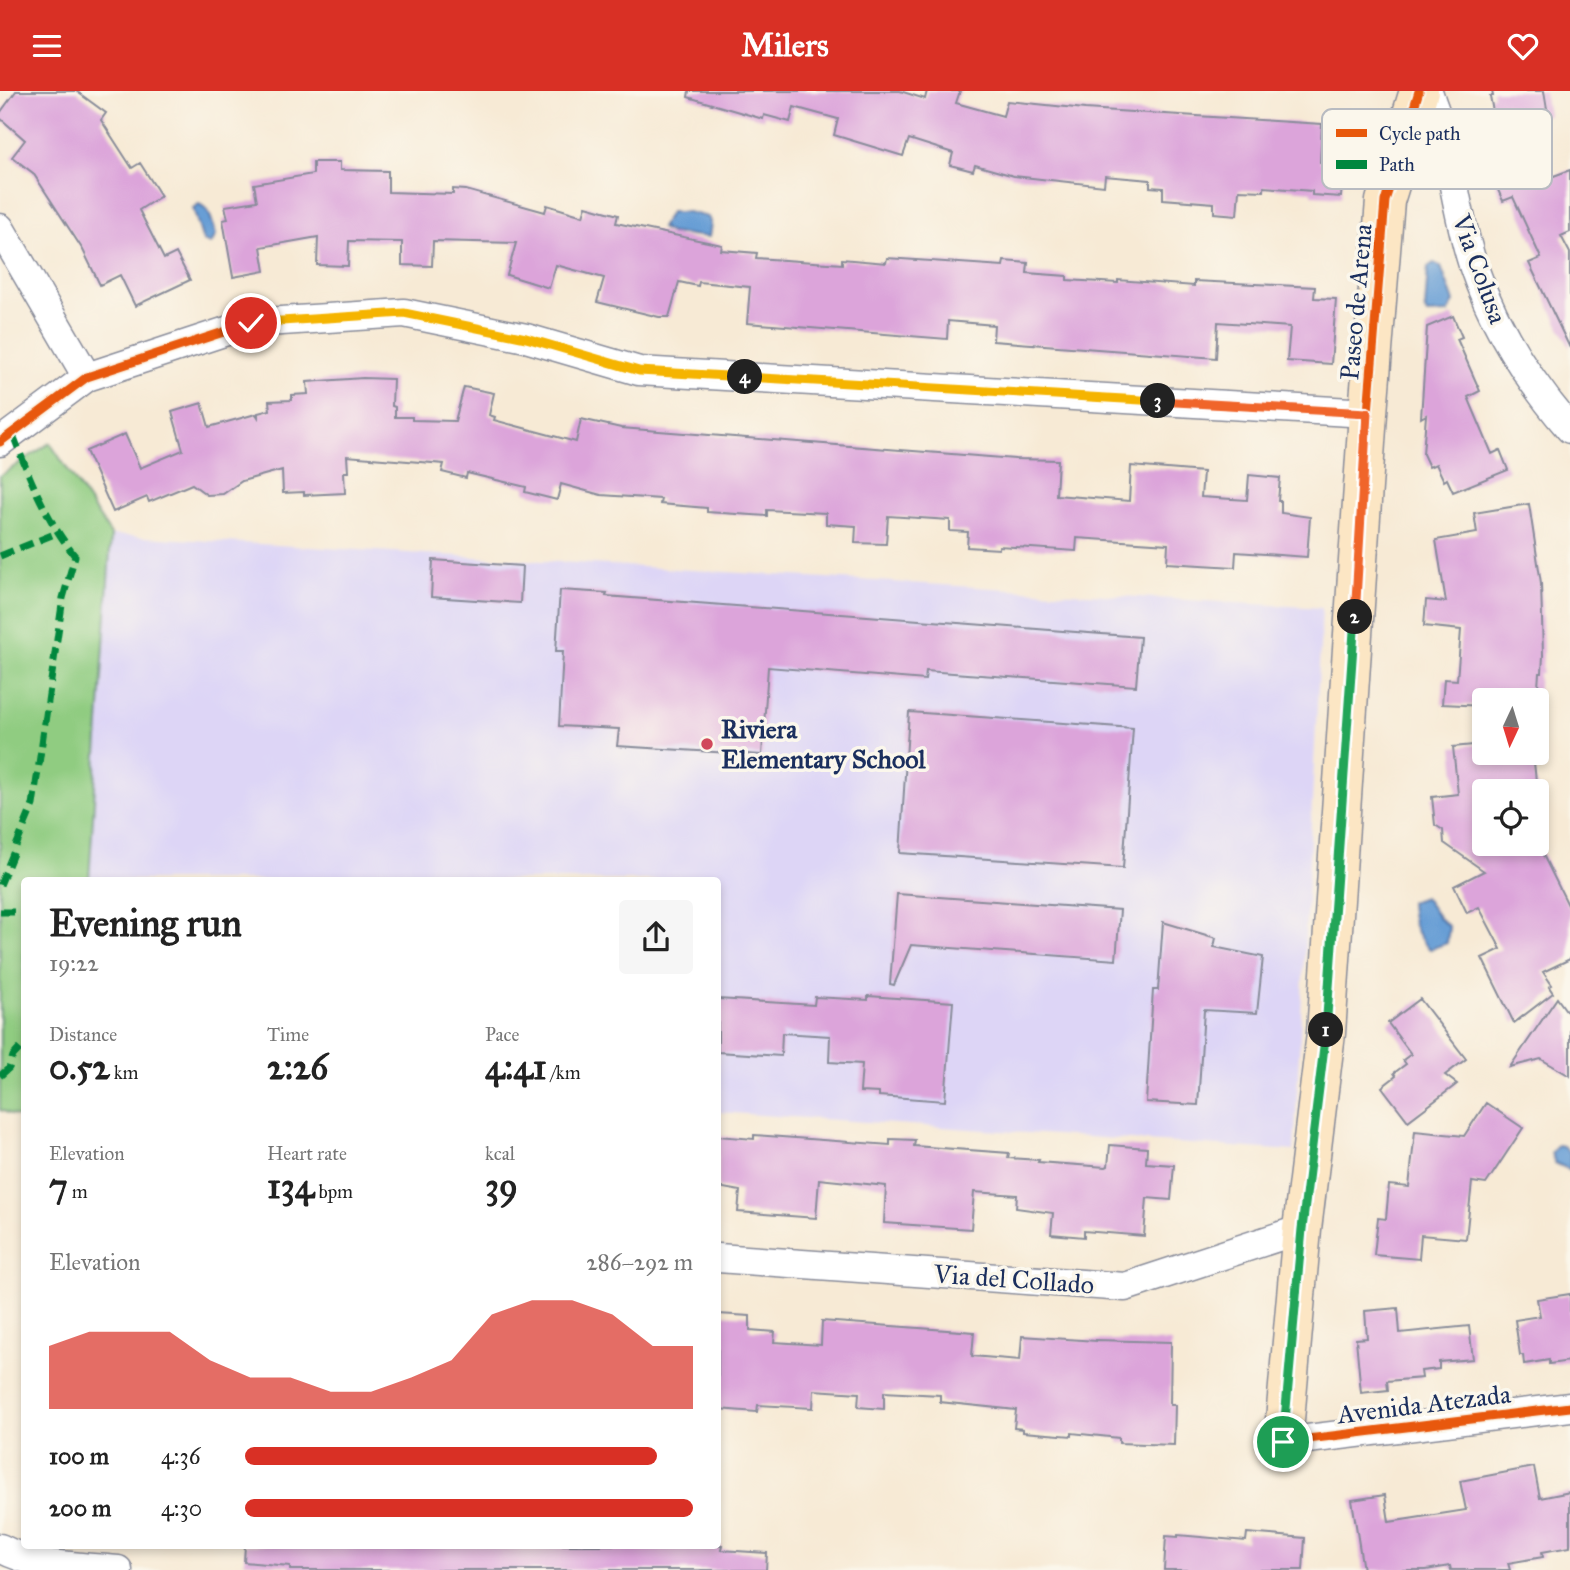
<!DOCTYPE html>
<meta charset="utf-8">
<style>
:root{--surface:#fff;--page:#f6f6f6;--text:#222;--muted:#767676;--accent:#d93025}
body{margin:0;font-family:"IM FELL Great Primer",serif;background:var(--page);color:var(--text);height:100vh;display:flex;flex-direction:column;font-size:26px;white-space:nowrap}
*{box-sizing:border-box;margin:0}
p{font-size:23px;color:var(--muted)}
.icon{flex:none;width:38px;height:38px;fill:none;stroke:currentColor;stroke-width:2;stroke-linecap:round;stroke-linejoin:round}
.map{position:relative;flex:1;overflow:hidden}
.panel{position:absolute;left:21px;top:786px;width:700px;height:672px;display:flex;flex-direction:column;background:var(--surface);border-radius:7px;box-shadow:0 4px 10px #0003}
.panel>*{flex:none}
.needle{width:46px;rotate:184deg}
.controls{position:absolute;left:1472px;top:597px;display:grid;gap:14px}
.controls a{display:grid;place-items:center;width:77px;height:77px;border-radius:7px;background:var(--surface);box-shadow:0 4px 10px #0003;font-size:35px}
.pin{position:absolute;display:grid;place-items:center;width:60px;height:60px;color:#fff;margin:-30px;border:4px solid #fff;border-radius:50%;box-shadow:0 2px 7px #0007}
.km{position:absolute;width:35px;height:35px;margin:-18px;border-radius:50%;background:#222;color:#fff;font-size:19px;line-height:35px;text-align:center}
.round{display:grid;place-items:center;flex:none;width:74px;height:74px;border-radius:7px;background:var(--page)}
.overview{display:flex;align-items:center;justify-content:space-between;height:119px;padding:0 28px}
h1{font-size:38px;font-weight:700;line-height:52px}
.metrics{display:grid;grid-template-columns:repeat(3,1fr);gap:10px;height:119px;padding:7px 28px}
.metrics div{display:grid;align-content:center}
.metrics b{font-size:35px;font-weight:700}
.metrics small{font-size:19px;font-weight:400}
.metrics p{font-size:19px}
.chart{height:196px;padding:14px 28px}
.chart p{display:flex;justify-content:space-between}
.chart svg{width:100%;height:126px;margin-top:7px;fill:var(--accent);opacity:.7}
ul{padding:0 28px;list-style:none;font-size:23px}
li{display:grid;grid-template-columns:112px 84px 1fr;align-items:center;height:52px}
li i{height:18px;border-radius:9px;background:var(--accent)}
header{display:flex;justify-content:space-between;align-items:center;height:91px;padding:0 28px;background:var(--accent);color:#fff;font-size:32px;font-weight:700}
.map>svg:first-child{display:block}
.built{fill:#ddd5f6}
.green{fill:#90cc81;stroke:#567e70;stroke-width:2}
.water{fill:#689ed5;stroke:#42669a;stroke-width:2}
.building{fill:#dca4da}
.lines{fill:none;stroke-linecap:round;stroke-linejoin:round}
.street-casing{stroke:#898c9a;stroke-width:31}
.secondary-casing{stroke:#898c9a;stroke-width:41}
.street{stroke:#fff;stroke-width:28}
.secondary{stroke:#fce6c4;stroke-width:38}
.quiet{stroke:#00873e;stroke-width:7;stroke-dasharray:14 7;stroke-linecap:butt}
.cycleway-casing{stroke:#fbf7ec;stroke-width:13}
.cycleway{stroke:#e8590c;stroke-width:9}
.split-1-casing{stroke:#fff;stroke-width:14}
.split-2-casing{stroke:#fff;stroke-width:14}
.split-3-casing{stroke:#fff;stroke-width:14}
.split-4-casing{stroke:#fff;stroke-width:14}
.split-5-casing{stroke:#fff;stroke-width:14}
.split-1{stroke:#22a559;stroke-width:9}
.split-2{stroke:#22a559;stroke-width:9}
.split-3{stroke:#f0652b;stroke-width:9}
.split-4{stroke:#f5b400;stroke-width:9}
.split-5{stroke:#f5b400;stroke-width:9}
.poi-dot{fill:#d1495b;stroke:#fbf7ec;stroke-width:2.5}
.labels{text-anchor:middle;stroke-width:7;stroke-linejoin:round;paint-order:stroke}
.street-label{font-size:26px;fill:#1b2f5e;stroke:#fbf7ec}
.poi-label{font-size:26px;font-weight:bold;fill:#1b2f5e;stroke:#fbf7ec;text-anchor:start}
.key{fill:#fbf7ec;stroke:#b8bbc1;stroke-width:2}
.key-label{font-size:19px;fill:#1b2f5e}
</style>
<header><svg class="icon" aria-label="menu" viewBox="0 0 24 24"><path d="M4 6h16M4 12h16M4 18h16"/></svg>Milers<svg class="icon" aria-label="heart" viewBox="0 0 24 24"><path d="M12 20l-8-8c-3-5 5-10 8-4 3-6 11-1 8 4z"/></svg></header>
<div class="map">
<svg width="1570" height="1479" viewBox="0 0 1570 1479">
<rect width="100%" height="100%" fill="#fbf7ec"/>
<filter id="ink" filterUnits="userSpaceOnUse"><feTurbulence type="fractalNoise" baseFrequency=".0143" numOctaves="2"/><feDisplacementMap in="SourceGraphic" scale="14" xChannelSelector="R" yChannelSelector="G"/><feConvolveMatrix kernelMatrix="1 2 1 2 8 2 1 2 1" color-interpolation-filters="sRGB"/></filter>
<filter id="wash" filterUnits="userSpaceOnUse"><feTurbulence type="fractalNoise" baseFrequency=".00686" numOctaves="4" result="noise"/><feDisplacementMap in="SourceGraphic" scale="28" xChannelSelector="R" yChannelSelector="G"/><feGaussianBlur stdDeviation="1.57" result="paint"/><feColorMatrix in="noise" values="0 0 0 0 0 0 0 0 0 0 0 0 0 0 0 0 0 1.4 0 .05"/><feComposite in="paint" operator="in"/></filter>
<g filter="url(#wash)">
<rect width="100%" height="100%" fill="#f7ead5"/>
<path class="built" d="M111,444L1322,517L1294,1060L718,1021V789H89Z"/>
<path class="green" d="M50,352L111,444L89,789H24V1028L0,1019V385Z"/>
<path class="water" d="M199,113C211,118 212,132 216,144L211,153L203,150L193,117Z
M670,121H688L708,126L711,133L709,146L671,142L661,137Z
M1434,172L1441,176L1454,211L1448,222L1427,223L1425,219L1428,176Z
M1424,806L1439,827L1449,836L1447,852L1430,858C1415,845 1411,830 1410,811Z
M1557,1054L1563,1055L1570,1062V1079L1555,1072L1551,1062Z"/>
<g id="blocks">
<path class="building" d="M16,0H76L106,22L101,29L132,77L140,72L161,105L139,119L164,168L176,162L190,189L135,215L120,184L100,194L83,159L33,82L12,66L25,49L0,27V22Z
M689,0H900L925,8L927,0H960L956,12L1003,25L1007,10L1085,18L1322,33L1320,71L1344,72L1341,106L1312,104V100L1264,96V100L1239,99L1237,124L1214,122V112L1163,108V97L1150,96V89L1105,85L1104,95L1014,85L975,74L973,80L950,74L953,62L909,48L903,65L834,44L838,28L794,16L790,31L764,24L763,28L688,6Z
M1492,0H1544L1548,24L1544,25L1537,43L1524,46L1535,69L1537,91L1570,79V141L1561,145L1570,162V257L1529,172L1541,167L1513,106L1503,110L1493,88L1506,82L1504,80L1508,78L1497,31H1495L1490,5H1493Z
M313,71H340V79L388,80V101L453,103V98L466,99L545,121L547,114L583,125L586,115L618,124L616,132L722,154L721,159L757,162L756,167L842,173V168L886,172L887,167L1003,175L1004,170L1028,172L1027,182L1067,185V189L1118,192V189L1194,195V190L1315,196L1314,207L1336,208L1331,273L1287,270L1290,236L1218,231L1216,267L993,250L994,234L948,230L947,248L747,232L750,196L699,191L698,195L679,191L669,226H659L597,211L604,187L556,174L549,197L507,184L516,152L433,150L432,175L402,174V151L349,150L348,175L317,174L318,146L261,156L265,180L233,186L223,129L228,128L225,115L257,110L254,93L313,83Z
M1453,225L1462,246L1457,248L1480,300L1468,306L1492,363L1500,359L1508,379L1453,401L1447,388L1444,390L1436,373L1429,376L1423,363L1426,324L1421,327L1427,236Z
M363,287L393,288L392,315L395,316V326H412V329L455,330L464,296L494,302L489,324L495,326L494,329L576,351L581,328L621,337L1015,368L1058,369L1056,404L1129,410L1131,375L1203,381L1201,406L1247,409L1249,384L1280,387L1278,410H1281V422L1310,426L1307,466L1236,461L1235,476L1167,472L1168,453L1077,447L1076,460L999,455V458L967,456L968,441L950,440V429L888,425L886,453L855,452L856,435L826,433V422L767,419V425L707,421V417L660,413L661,408L601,404L561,393L557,409L525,401L526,396L467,382L466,387L442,381L444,373L347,365L348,381H344L345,402L304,404V401L283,402L282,379L242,390L223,403L207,404L192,393L149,411L147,406L113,421L86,360L125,343L140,377L183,359L172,321L202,312L209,336L256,323L258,326V322L270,319L269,310L292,309V304L308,303L307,291Z
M1529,413L1541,492L1543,564L1542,582H1539L1537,610L1484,609V615L1442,613L1444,588L1457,589L1461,539L1424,535L1426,509L1446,511L1436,449L1477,442L1474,422Z
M433,469L522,475L520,512L431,506Z
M560,499L607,502L606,505L1140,546L1136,595L926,580L925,589L768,576L762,664L617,655L619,638L559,635L563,560H556Z
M909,621L1133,637L1123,777L900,762Z
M1484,653V662H1533L1537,700H1484V752H1537L1570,818V868L1543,881L1552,894L1549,896L1553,902L1514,932L1482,867L1501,858L1479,816L1467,822L1454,795L1484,780L1444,752L1443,739L1435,734L1432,706L1458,703L1453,656Z
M897,803L1120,819L1116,869L911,854L894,894L890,893Z
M1163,831L1216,847L1214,856L1263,866L1257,922L1204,919L1198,1014L1146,1011L1153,899H1158Z
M868,905L953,911L945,1010L879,1005V1002L860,1001L862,973L829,971L830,945L782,942L781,965L718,961V908L814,914L815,906L868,909Z
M1557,907L1570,925V985L1541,968L1510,976Z
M1420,908L1466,968L1445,984L1457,993L1408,1030L1382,996L1396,985L1394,982L1406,973L1403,969L1411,963L1388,932Z
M1486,1012L1523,1037L1486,1093L1472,1091L1466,1148L1421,1144L1419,1168L1374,1164L1378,1127L1386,1128L1389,1094L1409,1096L1415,1040L1464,1045Z
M754,1044L890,1054V1048L915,1049L914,1055L1009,1062L1008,1067L1039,1069L1038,1071L1106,1076L1108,1075L1110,1054L1147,1057L1146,1072L1174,1074L1171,1109L1147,1107L1144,1145L1084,1140V1146L1051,1143L1053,1122L1016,1117L1017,1104L974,1101L971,1138L884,1132L886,1095L819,1088L816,1127L738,1121L740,1100L718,1096V1045L754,1048Z
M1570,1203V1270L1549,1273V1269L1524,1273L1523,1264H1520L1515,1229L1540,1225L1537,1208Z
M1398,1217L1400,1242L1469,1235L1473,1268L1439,1271V1278L1421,1280L1422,1287L1387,1290L1388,1299L1361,1302L1356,1248L1367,1247L1365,1220Z
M718,1223L750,1225V1239L775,1241L774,1251L821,1254L822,1230L974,1241L972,1265L1020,1269L1022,1245L1096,1250V1249L1171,1251L1170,1314H1175L1174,1354L1119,1352V1347L1072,1342V1345L1023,1341V1338L1014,1337L1016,1319L940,1311V1304L884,1301V1318L858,1316L859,1302L814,1299L813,1317L758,1314L757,1321L718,1318Z
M1534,1376L1540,1407L1570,1401V1456L1542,1461L1543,1466L1508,1472L1510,1479H1451L1450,1475L1426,1479H1363L1352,1409L1385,1404L1389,1431L1466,1419L1460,1390Z
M1247,1442L1305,1447L1303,1479H1164L1166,1445L1178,1446V1444L1246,1450Z
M245,1454H722L721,1459L767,1462L766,1479H290V1475L244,1471Z"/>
</g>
</g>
<g filter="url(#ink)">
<use href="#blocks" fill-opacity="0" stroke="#898c9a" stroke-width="2"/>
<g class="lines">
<defs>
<path id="street" d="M1428,0C1432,13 1438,27 1442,41C1454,86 1459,133 1474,177C1495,238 1528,289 1570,338
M0,137L87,286
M0,351L87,286L251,232L404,222L526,247L639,280L1368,322
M718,1167L1125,1196L1302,1138
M1283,1351L1570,1316
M0,1457C41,1478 74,1474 118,1479"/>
<path id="secondary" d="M1283,1351L1302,1138L1326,942L1368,322L1385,110L1419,0"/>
</defs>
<use href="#street" class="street-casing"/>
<use href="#secondary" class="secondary-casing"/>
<use href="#street" class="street"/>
<use href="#secondary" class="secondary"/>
<path class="quiet" d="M0,465L57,442
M0,794L33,714L63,507L75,465C45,427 29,386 12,341
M0,821H24
M0,985L9,977L13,965L24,953"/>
<defs>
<path id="cycleway" d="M1419,0L1385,110L1368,322L1326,942L1302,1138L1283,1351L1570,1316
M0,351L87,286L251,232L404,222L526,247L639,280L1368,322"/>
</defs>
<use href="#cycleway" class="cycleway-casing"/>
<use href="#cycleway" class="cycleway"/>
</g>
</g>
<g class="lines" filter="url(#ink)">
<defs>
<path id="split-1" d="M1283,1351L1302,1138L1326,939"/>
<path id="split-2" d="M1326,939L1355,526"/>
<path id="split-3" d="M1158,310L1367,322L1355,526"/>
<path id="split-4" d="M745,286L1158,310"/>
<path id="split-5" d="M251,232L404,222L526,247L639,280L745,286"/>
</defs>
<use href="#split-1" class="split-1-casing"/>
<use href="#split-2" class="split-2-casing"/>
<use href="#split-3" class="split-3-casing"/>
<use href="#split-4" class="split-4-casing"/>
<use href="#split-5" class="split-5-casing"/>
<use href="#split-1" class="split-1"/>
<use href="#split-2" class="split-2"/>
<use href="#split-3" class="split-3"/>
<use href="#split-4" class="split-4"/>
<use href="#split-5" class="split-5"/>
</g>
<circle class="poi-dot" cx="707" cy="653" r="7"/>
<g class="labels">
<g class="street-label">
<text transform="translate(1480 178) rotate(70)" y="9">Via Colusa</text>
<text transform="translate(1356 211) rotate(-85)" y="9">Paseo de Arena</text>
<text transform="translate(1014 1188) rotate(4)" y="9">Via del Collado</text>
<text transform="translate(1424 1313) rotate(-7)" y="9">Avenida Atezada</text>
</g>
<g class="poi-label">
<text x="721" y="647">Riviera<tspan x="721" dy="30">Elementary School</tspan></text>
</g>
</g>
<rect x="1322" y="18" width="230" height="80" rx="10" class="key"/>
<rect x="1336" y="38" width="31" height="8" fill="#e8590c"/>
<rect x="1336" y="69" width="31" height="9" fill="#00873e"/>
<g class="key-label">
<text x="1379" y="49">Cycle path</text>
<text x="1379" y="80">Path</text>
</g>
</svg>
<div class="controls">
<a><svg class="needle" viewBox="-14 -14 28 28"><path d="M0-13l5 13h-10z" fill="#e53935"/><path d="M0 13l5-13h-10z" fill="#767676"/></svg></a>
<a><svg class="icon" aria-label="locate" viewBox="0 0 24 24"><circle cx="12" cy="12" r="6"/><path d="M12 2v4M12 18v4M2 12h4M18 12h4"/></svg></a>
</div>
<div class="pin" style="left:1283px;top:1351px;background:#1e9e55"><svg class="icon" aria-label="arrive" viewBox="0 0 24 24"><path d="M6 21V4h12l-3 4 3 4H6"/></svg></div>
<div class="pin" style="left:251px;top:232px;background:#d93025"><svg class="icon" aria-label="check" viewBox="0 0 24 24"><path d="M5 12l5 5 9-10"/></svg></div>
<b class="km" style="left:1326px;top:939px">1</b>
<b class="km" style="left:1355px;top:526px">2</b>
<b class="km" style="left:1158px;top:310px">3</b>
<b class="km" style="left:745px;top:286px">4</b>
<section class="panel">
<div class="overview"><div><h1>Evening run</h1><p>19:22</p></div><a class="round"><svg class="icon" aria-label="share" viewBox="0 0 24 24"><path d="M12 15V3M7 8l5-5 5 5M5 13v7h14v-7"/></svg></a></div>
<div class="metrics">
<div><p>Distance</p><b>0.52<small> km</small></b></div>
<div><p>Time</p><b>2:26</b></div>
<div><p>Pace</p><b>4:41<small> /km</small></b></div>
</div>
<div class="metrics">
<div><p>Elevation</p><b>7<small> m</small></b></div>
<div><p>Heart rate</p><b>134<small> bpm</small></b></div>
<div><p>kcal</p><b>39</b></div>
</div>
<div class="chart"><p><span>Elevation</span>286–292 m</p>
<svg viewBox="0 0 160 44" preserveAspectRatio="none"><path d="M0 44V22L10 17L20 17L30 17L40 27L50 33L60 33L70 38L80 38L90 33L100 27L110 11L120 6L130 6L140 11L150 22L160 22V44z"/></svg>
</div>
<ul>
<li><b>100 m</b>4:36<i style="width:92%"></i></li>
<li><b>200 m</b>4:30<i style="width:100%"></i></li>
</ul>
</section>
</div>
